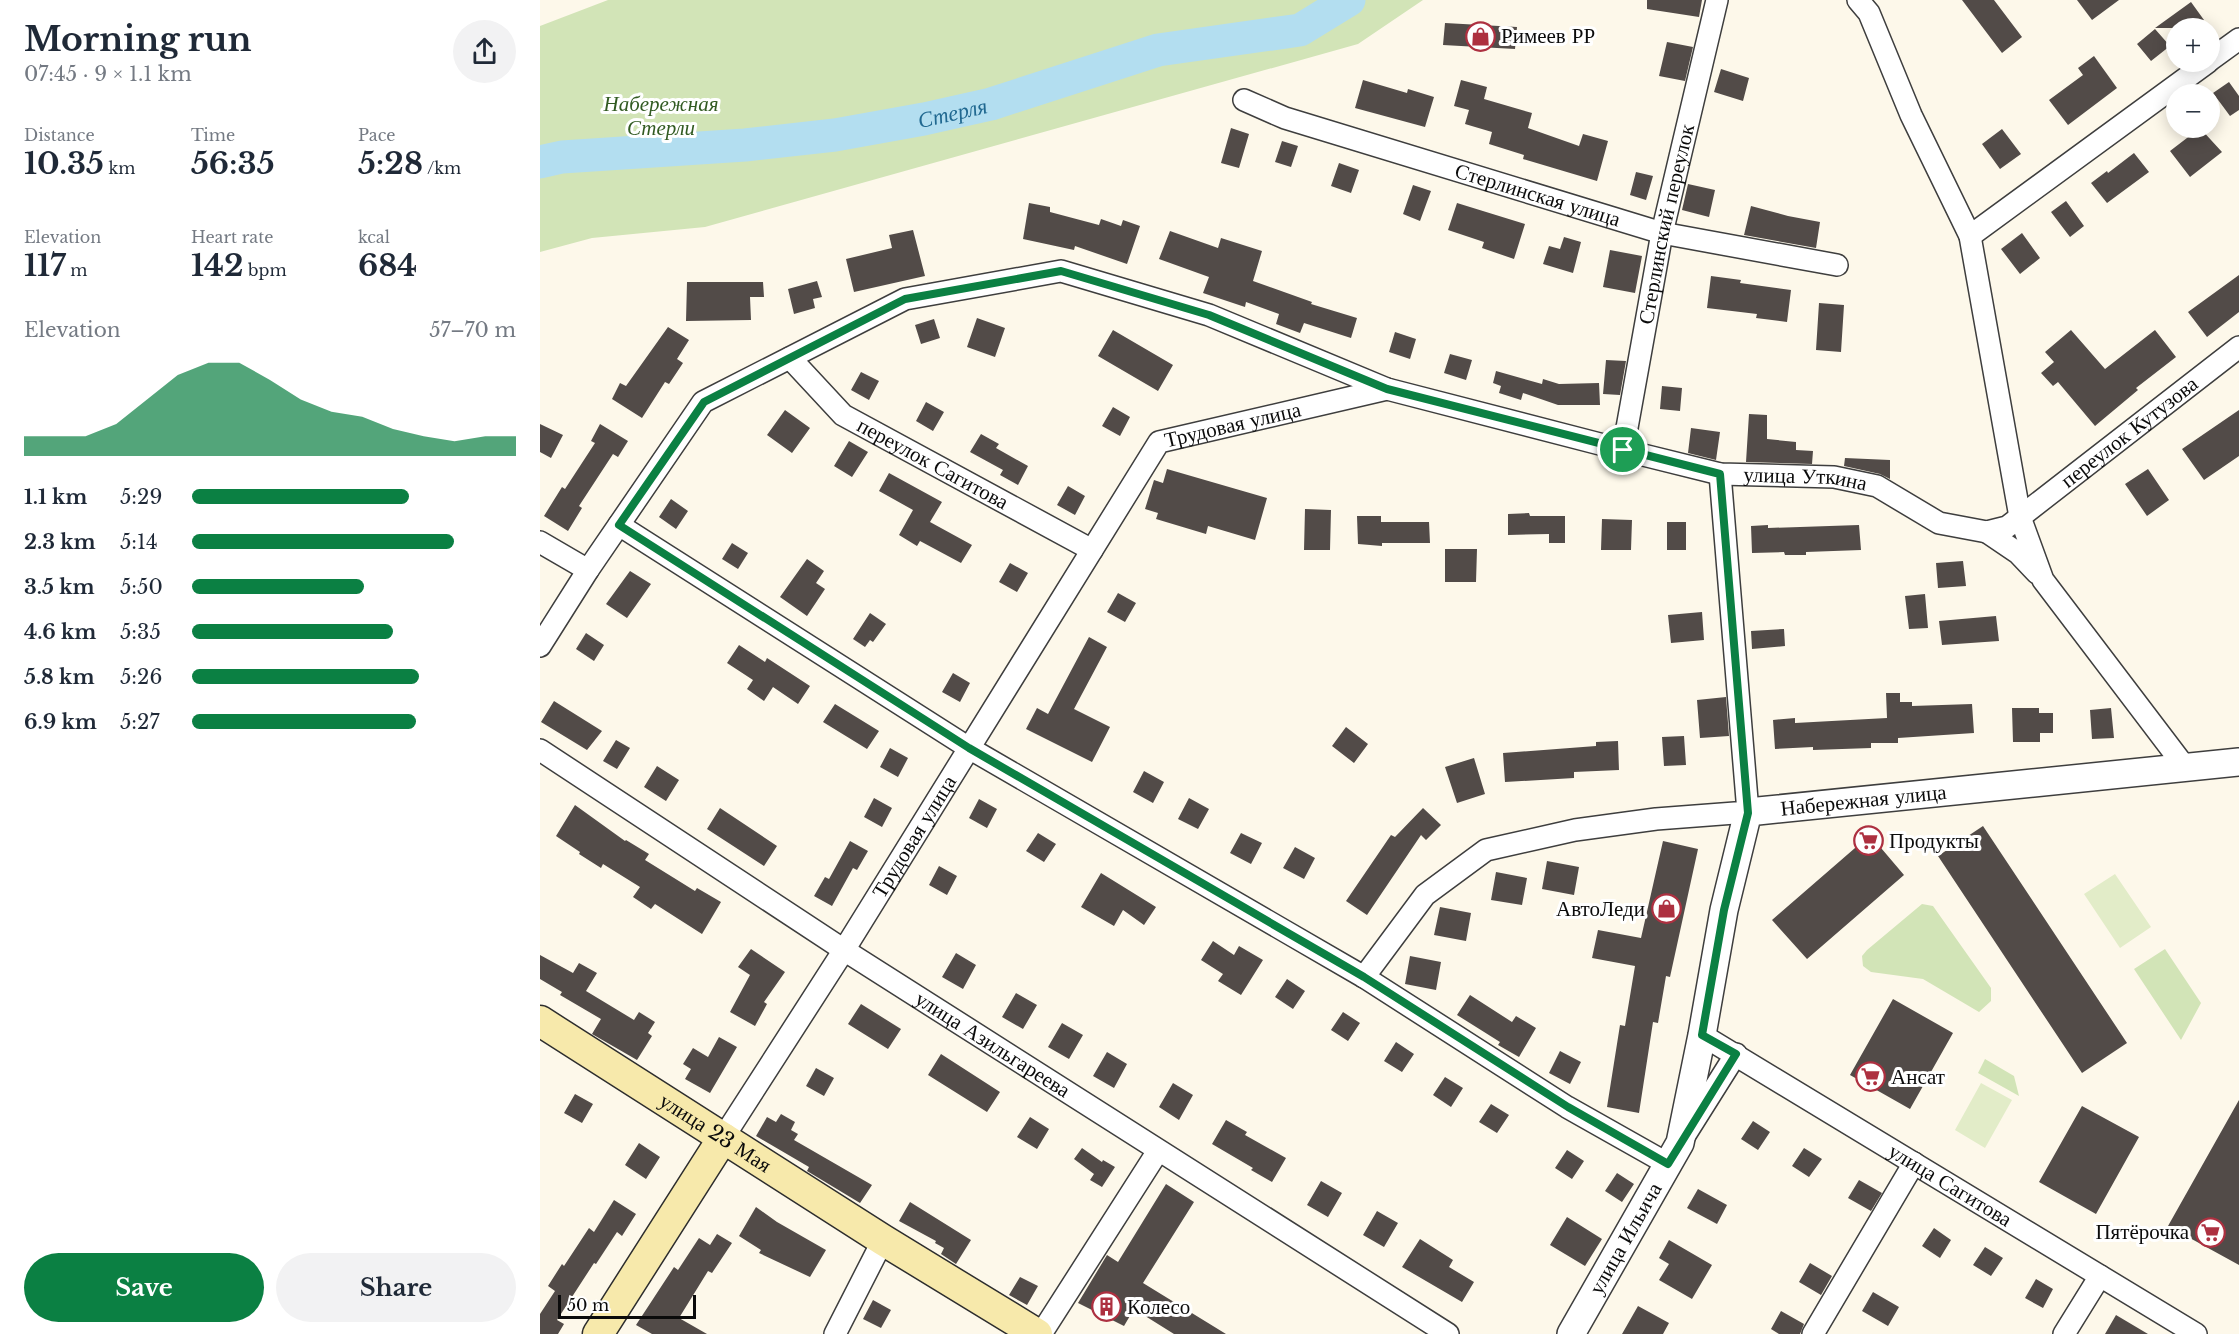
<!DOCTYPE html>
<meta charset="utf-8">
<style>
:root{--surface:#fff;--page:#f2f2f3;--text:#1f2937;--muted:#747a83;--accent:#0b8043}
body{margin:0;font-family:"Libre Baskerville",serif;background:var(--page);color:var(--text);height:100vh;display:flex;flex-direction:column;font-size:22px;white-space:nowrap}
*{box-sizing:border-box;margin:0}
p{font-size:20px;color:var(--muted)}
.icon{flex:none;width:33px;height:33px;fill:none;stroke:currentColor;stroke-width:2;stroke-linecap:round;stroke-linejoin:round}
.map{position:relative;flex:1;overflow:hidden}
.drawer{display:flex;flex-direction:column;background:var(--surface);width:540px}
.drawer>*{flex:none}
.fabs{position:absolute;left:1626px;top:18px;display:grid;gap:12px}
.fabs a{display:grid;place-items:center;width:54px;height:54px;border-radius:50%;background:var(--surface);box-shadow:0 3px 15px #0003;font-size:30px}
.scale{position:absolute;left:18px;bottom:15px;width:138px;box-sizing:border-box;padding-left:6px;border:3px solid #0b0b0b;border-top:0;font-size:16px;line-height:21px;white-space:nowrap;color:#0b0b0b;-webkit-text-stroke:4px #fff;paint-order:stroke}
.pin{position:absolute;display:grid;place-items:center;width:51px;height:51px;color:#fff;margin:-26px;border:3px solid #fff;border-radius:50%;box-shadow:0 2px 6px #0007}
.round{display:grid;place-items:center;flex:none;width:63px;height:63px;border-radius:32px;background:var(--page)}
.summary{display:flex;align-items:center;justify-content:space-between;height:102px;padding:0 24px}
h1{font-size:33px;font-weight:800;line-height:45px}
.figures{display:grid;grid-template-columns:repeat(3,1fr);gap:9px;height:102px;padding:6px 24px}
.figures div{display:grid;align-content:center}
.figures b{font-size:30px;font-weight:800}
.figures small{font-size:16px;font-weight:400}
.figures p{font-size:16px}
.chart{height:168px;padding:12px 24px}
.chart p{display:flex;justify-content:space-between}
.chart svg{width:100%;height:108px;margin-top:6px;fill:var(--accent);opacity:.7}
.primary-button{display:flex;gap:12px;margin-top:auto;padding:12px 24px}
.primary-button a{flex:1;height:69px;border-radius:36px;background:var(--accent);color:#fff;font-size:24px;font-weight:800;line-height:69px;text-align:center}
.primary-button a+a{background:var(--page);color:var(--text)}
ul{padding:0 24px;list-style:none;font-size:20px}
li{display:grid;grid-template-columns:96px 72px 1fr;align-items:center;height:45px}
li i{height:15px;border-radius:8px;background:var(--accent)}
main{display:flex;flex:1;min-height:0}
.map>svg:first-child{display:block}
.green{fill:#d2e4b7}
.pitch{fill:#e2ecc8}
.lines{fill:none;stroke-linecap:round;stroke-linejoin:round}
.river{stroke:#b3def0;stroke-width:33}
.building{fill:#524b48}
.minor-casing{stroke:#3e3e3e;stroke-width:24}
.tertiary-casing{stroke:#3e3e3e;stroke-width:30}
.secondary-casing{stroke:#2d2d2d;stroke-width:33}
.minor{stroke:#fff;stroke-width:21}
.tertiary{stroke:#fff;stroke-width:27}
.secondary{stroke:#f7e9ab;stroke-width:30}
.route-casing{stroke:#fff;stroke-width:12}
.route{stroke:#0b8043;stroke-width:8}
.labels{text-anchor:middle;stroke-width:6;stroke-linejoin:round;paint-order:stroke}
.poi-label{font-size:21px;fill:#0b0b0b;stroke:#fff;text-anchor:start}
.park-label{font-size:21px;font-style:italic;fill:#325b22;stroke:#fff}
.street-label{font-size:21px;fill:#0b0b0b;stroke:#fff}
.water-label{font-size:22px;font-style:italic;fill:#206890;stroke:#fff}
</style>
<main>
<section class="drawer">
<div class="summary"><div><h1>Morning run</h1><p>07:45 · 9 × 1.1 km</p></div><a class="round"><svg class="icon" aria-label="share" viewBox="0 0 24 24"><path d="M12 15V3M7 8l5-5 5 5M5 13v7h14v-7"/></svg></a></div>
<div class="figures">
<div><p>Distance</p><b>10.35<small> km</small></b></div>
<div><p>Time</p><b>56:35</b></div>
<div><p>Pace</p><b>5:28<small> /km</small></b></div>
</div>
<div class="figures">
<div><p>Elevation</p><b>117<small> m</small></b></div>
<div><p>Heart rate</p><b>142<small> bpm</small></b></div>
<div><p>kcal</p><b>684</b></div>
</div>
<div class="chart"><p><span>Elevation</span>57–70 m</p>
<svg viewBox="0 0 160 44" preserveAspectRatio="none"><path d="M0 44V36L10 36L20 36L30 31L40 21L50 11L60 6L70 6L80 13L90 21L100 26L110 28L120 33L130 36L140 38L150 36L160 36V44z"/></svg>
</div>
<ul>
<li><b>1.1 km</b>5:29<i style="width:67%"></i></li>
<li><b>2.3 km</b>5:14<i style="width:81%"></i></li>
<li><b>3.5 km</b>5:50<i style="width:53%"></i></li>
<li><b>4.6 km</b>5:35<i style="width:62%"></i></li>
<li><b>5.8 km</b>5:26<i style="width:70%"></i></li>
<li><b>6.9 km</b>5:27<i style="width:69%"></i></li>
</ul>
<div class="primary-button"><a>Save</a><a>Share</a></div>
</section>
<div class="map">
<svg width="1699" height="1334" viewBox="0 0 1699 1334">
<rect width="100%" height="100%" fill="#fdf8ea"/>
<path class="green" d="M68,0H883L818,44L165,227L52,238L0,252V26Z
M1382,904L1393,906L1451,988V1001L1439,1012L1383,979L1331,972L1323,966L1322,956L1327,950Z
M1625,949L1661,1003L1641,1040L1594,969Z
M1445,1059L1474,1076L1479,1096L1438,1073Z"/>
<path class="pitch" d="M1575,874L1611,927L1580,948L1544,894Z
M1441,1083L1472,1100L1445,1148L1415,1130Z"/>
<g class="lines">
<path class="river" id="s1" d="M0,162L22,157L205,145L295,135L384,119L451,104L618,50L760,30L809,0"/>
</g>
<path class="building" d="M1107,0H1162L1159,17L1107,9Z
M1422,0H1454L1482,37L1462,53Z
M1537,0H1579L1552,20Z
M1651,2L1664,20L1653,28H1615Z
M905,23L977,27L975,49L903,45Z
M1615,29L1630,46L1611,61L1597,44Z
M1127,42L1153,47L1145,81L1119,76Z
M1554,56L1577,88L1528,125L1509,100L1543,75L1538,68Z
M1181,69L1209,78L1203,101L1174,92Z
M823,80L867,93L868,89L894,97L885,127L815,108Z
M921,80L947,87L944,99L992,113L988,128L1039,146L1043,134L1068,141L1057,181L983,159L984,155L949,144L952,132L925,124L929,110L914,106Z
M1689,82L1699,96V110L1690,116L1673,93Z
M691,128L709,134L699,168L681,163Z
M1660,128L1682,152L1650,177L1630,151Z
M1462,129L1481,154L1460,169L1442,144Z
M742,141L758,146L751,167L735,162Z
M1594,153L1609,172L1567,203L1551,183L1567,171L1568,173Z
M799,163L819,170L811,193L791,186Z
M1096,172L1113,176L1106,200L1090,195Z
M1148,184L1175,190L1169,217L1142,210Z
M873,185L891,191L880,221L863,214Z
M1526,201L1544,226L1530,237L1511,212Z
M489,203L510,207V212L559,225L561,219L581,226L583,220L600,226L587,264L535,246L534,250L483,239Z
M917,203L985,224L974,259L942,248L944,242L908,230Z
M1211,206L1248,216L1280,222L1276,248L1204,235Z
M373,230L385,276L314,292L306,259L352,248L349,235Z
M630,231L678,248L681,238L722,251L713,281L772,302L771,304L817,318L811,338L764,323L760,333L736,324L739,314L706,302L705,307L663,293L669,277L619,259Z
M1482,233L1500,258L1480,274L1461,249Z
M1024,237L1041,242L1033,273L1003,264L1009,246L1020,249Z
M1070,250L1102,256L1095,293L1063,287Z
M1699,275V312L1667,337L1648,312Z
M1171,276L1201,280L1200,283L1251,290L1247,322L1216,318L1217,314L1167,308Z
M277,281L282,297L273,299L275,308L254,314L248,289Z
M147,282H223L224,297H210L211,320L146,321Z
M1279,303L1304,305L1301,352L1276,350Z
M437,318L465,328L455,357L427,347Z
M394,319L400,338L381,344L375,325Z
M128,327L149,340L137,359L143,363L129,384L125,382L102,418L72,399L80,383L86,386Z
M573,330L633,365L618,391L558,356Z
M1531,330L1565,369L1615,330L1636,357L1596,388L1598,390L1555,426L1518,382L1513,386L1501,373L1514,362L1505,352Z
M855,332L876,339L870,359L849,352Z
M910,354L932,360L926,380L904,373Z
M1066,360L1086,361L1080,395L1063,394Z
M956,371L1002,384L1003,379L1019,384L1059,383L1060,405H1018L983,393L981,400L959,393L961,386L953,383Z
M321,372L339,381L329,400L311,390Z
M1122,386L1142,388L1140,411L1120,409Z
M386,402L404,412L393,431L376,421Z
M573,407L590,417L580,436L562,426Z
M245,410L270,428L252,453L227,435Z
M1699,410V456L1664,480L1642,449Z
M1209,414L1227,415V439L1256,442V450L1273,451L1272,464L1206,462Z
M0,424L23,435L11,458L0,452Z
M60,424L88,441L78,457L73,454L39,506L42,508L28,531L4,516L22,487L25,489L55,443L51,441Z
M1151,428L1180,432L1176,460L1148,453Z
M441,434L459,444L456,448L488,466L478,485L460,475L463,470L430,452Z
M309,441L328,452L312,477L294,466Z
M1305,458L1350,460V479L1340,474L1304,466Z
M627,469L727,498L715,540L668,526L666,534L616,519L618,513L605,509L614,480L623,483Z
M1608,469L1629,500L1607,516L1585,484Z
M349,473L402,502L390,522L432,545L421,563L380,541L377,546L359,535L373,510L339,491Z
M528,486L545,496L535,515L517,505Z
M131,499L148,511L136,529L119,517Z
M765,509L791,510L790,550H764Z
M989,513L990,516H1025V543H1009V534L968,535V514Z
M817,516H841V522H889L890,543H842V546L818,544Z
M1062,519L1092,520L1091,550H1061Z
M1127,522H1146V550H1127Z
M1228,525V528L1319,525L1321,550L1266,552V555H1245L1244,552L1212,553L1211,526Z
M192,543L208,553L198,569L182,559Z
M905,549H937L936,582H905Z
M267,559L284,571L276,583L285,589L267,616L240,597Z
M1423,561L1426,586L1398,588L1396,563Z
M470,563L488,573L477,592L459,582Z
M90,571L111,584L87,618L66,604Z
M578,593L596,603L585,622L567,612Z
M1385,594L1388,628L1369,629L1365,596Z
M1162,612L1164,640L1131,643L1128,615Z
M330,613L346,624L333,642L330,640L325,647L313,639Z
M1456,616L1459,641L1402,645L1399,621Z
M1244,629L1245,646L1212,649L1211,631Z
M46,633L64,645L54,661L36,649Z
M549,637L567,647L534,709L570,727L552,762L486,729L497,708L508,714Z
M199,645L225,662L227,658L270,686L258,704L233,687L224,701L207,689L213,680L187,663Z
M413,673L430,683L420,702L402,692Z
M1346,693H1360V702H1372V706L1432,704L1434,733L1358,738V743H1331V748L1273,750V747L1235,749L1233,720L1255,718V723L1347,718Z
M1186,697L1189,736L1160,738L1157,700Z
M14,701L62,731L47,750L1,722Z
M295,704L339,731L327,749L283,722Z
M1472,708H1499V713H1513V733H1500V742H1473Z
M1571,708L1574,738L1552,739L1550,710Z
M806,727L828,744L814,763L792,746Z
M1144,736L1146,765L1124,766L1122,737Z
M76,740L90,748L77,769L63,761Z
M1078,741L1079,770L1034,772V778L965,782L963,753L1056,746V742Z
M350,748L368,758L358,777L340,767Z
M934,758L945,794L917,803L905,767Z
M117,766L139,780L126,801L104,787Z
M604,771L624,782L613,803L593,792Z
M334,798L352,808L342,827L324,817Z
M649,798L669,809L658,829L638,819Z
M439,799L457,809L447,828L429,818Z
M35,805L85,841L86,840L109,854L105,860L155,891L157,888L181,902L162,934L115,904L111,909L93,897L100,887L63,864L61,868L39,854L40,852L16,836Z
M180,808L237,846L224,866L167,829Z
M883,808L901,825L886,840L881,835L827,915L806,901L851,835L855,837Z
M1443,826L1587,1043L1542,1073L1398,856Z
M498,833L516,844L504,862L486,851Z
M701,833L722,843L711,864L690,853Z
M1330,835L1364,875L1267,959L1232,920Z
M310,841L328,851L317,870L313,868L292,906L274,896L285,877L289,879Z
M1123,841L1158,849L1130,977L1126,976L1118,1023L1113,1022L1099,1113L1067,1107L1080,1025L1085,1026L1095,966L1052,958L1058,930L1101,938Z
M755,847L775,858L764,879L743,868Z
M1007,861L1039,867L1034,895L1002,889Z
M399,866L417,876L407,895L389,885Z
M956,872L987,878L982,905L951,900Z
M561,873L616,907L604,925L583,910L574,926L541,907Z
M900,907L931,913L926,941L894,935Z
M673,941L694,955L699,946L723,960L701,995L678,981L683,974L661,960Z
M211,949L245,972L224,1002L227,1004L215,1026L190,1012L210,975L198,967Z
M416,953L436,965L423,989L402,977Z
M0,955L33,973L39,963L57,973L46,991L94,1020L99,1012L115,1022L108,1033L112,1036L97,1060L52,1034L61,1019L20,995L22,992L0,979Z
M870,956L901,962L896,990L865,984Z
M747,979L765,991L753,1009L735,997Z
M476,993L497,1005L483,1029L462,1017Z
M930,995L972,1022L976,1016L996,1028L979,1057L958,1045L960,1042L917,1015Z
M1353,999L1413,1033L1370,1109L1310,1075Z
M321,1004L361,1029L348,1049L308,1024Z
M803,1012L820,1023L808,1041L791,1030Z
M522,1023L543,1035L529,1059L508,1047Z
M179,1037L197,1047L170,1093L145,1079L151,1069L143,1064L153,1048L168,1057Z
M856,1042L874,1054L862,1072L844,1061Z
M1020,1051L1041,1062L1030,1084L1009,1073Z
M567,1052L587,1064L574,1088L553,1076Z
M401,1054L460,1092L447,1112L388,1075Z
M276,1068L294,1078L284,1096L266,1086Z
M905,1077L923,1088L911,1107L893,1095Z
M633,1083L653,1095L639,1120L619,1107Z
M35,1094L53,1104L42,1123L24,1113Z
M1699,1100V1265L1628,1226Z
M951,1104L969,1115L957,1133L939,1122Z
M1542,1106L1599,1137L1556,1214L1499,1182Z
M241,1114L255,1122L251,1130L258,1134L254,1140L332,1185L320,1203L267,1171L269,1167L216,1136L227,1117L236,1122Z
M490,1117L509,1129L497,1149L477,1137Z
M686,1120L707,1132L705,1135L746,1158L732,1182L711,1170L713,1168L672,1144Z
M1213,1121L1230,1132L1218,1150L1201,1139Z
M99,1143L120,1157L106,1179L85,1165Z
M542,1148L562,1162L563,1160L575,1167L562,1187L550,1180L554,1174L534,1159Z
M1264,1148L1282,1159L1269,1177L1252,1166Z
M1027,1150L1044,1161L1032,1179L1015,1168Z
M1077,1173L1094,1184L1082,1202L1065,1191Z
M1319,1180L1342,1193L1331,1211L1308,1198Z
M781,1181L802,1193L788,1217L767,1205Z
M626,1184L654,1202L603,1283L686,1334H634L594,1309L584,1326L538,1303L567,1255L578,1262Z
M1158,1189L1187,1205L1177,1224L1147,1208Z
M74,1200L96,1214L82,1236L77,1232L56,1264L54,1263L17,1320L24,1324L18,1334H0V1314L15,1291L8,1286L22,1264L24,1266L49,1228L54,1232Z
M370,1202L431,1240L416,1264L401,1254L404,1248L395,1243L396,1241L359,1221Z
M216,1207L237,1222L286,1250L270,1277L219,1253L221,1250L199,1236Z
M837,1211L858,1223L844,1247L823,1235Z
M1027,1217L1062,1239L1045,1266L1010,1245Z
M1394,1228L1411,1240L1400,1258L1382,1246Z
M177,1234L192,1243L172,1273L168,1271L139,1318L167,1334H112L96,1325L134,1267L138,1270L159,1238L170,1245Z
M880,1239L913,1260L909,1267L934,1282L922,1302L862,1267Z
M1129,1240L1172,1265L1152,1299L1119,1280L1129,1264L1119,1258Z
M1445,1247L1463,1258L1451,1276L1433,1265Z
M1270,1263L1292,1276L1281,1295L1259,1282Z
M480,1277L498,1286L487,1305L469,1295Z
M1496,1279L1513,1289L1503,1308L1485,1298Z
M1333,1292L1359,1307L1348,1326L1322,1311Z
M333,1300L351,1310L341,1328L323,1319Z
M1098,1306L1129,1323L1123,1334H1082Z
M1241,1311L1264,1324L1260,1334H1239L1231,1329Z
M1576,1315L1608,1334H1565Z"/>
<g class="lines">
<defs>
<g id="minor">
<path d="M1318,0L1329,13L1371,115L1430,236L1480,517L1503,580L1645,767"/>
<path d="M1670,60L1699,39"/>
<path id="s2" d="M704,100L745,118L1122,233L1297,265"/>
<path d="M1430,236L1668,62"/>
<path id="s3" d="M250,358L303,415L552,550"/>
<path id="s4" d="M1083,450L1122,233L1177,0"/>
<path d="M79,525L429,748L824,977L1027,1107L1128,1164"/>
<path d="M1447,532L1478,553L1497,573"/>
<path d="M0,542L48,570"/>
<path id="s5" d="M0,646L48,570L163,402L365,299L521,271L669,315L847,389L1083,450L1180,474L1294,477L1337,486L1399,523L1447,532L1467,527L1480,517L1699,347"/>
<path id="s6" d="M0,750L304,950L908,1334"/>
<path d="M824,977L885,895L946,850L1035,830L1116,819L1208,812L1180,474"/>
<path id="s7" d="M1162,1035L1656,1334"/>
<path d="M1145,1135L1196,1054"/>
<path id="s8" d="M183,1138L304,950L619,442L847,389"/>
<path d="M295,1334L343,1240"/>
<path d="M501,1334L618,1151"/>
<path d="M1273,1334L1374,1163"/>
<path d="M1524,1334L1560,1276"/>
</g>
<g id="tertiary">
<path id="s9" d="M1031,1334L1140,1143L1162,1035L1184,910L1208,812L1699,762"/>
</g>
<g id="secondary">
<path id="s10" d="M0,1021L343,1240L497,1334"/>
<path d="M58,1334L183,1138"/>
</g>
</defs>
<use href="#minor" class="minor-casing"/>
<use href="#tertiary" class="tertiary-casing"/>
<use href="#secondary" class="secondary-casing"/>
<use href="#minor" class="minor"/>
<use href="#tertiary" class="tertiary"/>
<use href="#secondary" class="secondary"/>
</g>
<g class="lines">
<defs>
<path id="route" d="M521,271L669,315L847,389L1180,474L1208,813L1184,910L1162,1035L1196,1054L1128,1164L1028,1107L824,977L429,748L79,525L164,402L365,299Z"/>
</defs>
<use href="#route" class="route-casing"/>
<use href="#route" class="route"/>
</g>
<defs>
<symbol id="shop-ring" viewBox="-11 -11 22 22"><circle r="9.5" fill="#fff" stroke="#ad3040" stroke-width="1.5"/><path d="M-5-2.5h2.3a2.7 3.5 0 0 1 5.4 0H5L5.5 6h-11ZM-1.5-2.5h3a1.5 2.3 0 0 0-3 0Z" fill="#ad3040"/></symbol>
<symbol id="supermarket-ring" viewBox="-11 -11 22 22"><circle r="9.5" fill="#fff" stroke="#ad3040" stroke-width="1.5"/><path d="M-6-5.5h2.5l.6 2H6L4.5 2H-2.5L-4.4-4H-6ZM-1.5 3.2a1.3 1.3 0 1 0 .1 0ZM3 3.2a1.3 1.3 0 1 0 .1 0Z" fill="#ad3040"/></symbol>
<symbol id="building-ring" viewBox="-11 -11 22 22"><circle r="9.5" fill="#fff" stroke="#ad3040" stroke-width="1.5"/><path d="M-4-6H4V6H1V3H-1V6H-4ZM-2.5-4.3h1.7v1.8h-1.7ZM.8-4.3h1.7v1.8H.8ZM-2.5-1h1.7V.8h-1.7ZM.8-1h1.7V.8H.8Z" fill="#ad3040"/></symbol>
</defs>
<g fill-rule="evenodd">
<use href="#shop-ring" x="924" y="20" width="33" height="33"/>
<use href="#supermarket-ring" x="1312" y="824" width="33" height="33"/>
<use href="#shop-ring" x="1110" y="892" width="33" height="33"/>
<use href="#supermarket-ring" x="1314" y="1060" width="33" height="33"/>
<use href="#supermarket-ring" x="1654" y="1216" width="33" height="33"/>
<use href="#building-ring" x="550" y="1290" width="33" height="33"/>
</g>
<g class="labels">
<g class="poi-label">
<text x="961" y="43">Римеев РР</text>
<text x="1349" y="848">Продукты</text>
<text x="1105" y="916" text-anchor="end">АвтоЛеди</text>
<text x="1351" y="1084">Ансат</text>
<text x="1649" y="1239" text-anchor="end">Пятёрочка</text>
<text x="587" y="1314">Колесо</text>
</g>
<g class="park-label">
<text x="121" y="111">Набережная<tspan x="121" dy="24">Стерли</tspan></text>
</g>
<g class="street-label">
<text dy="7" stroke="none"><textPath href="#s2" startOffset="309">Стерлинская улица</textPath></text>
<text dy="7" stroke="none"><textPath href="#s4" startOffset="230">Стерлинский переулок</textPath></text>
<text dy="7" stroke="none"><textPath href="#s8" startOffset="897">Трудовая улица</textPath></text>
<text dy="7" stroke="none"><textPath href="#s5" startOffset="1824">переулок Кутузова</textPath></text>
<text dy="7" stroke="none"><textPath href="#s3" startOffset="180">переулок Сагитова</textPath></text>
<text dy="7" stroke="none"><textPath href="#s5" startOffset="1455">улица Уткина</textPath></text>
<text dy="7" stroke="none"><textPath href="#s9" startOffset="674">Набережная улица</textPath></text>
<text dy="7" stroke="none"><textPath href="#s8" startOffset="357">Трудовая улица</textPath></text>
<text dy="7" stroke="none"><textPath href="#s6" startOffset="540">улица Азильгареева</textPath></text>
<text dy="7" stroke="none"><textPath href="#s10" startOffset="208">улица 23 Мая</textPath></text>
<text dy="7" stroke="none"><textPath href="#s7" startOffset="290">улица Сагитова</textPath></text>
<text dy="7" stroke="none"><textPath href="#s9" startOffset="110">улица Ильича</textPath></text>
</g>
<g class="water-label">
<text dy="8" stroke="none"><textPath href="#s1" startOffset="416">Стерля</textPath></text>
</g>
</g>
</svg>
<div class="fabs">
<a>+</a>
<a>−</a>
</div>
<div class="scale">50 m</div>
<div class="pin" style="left:1083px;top:450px;background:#1e9e55"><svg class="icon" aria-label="arrive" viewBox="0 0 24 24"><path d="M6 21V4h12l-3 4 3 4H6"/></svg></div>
</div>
</main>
